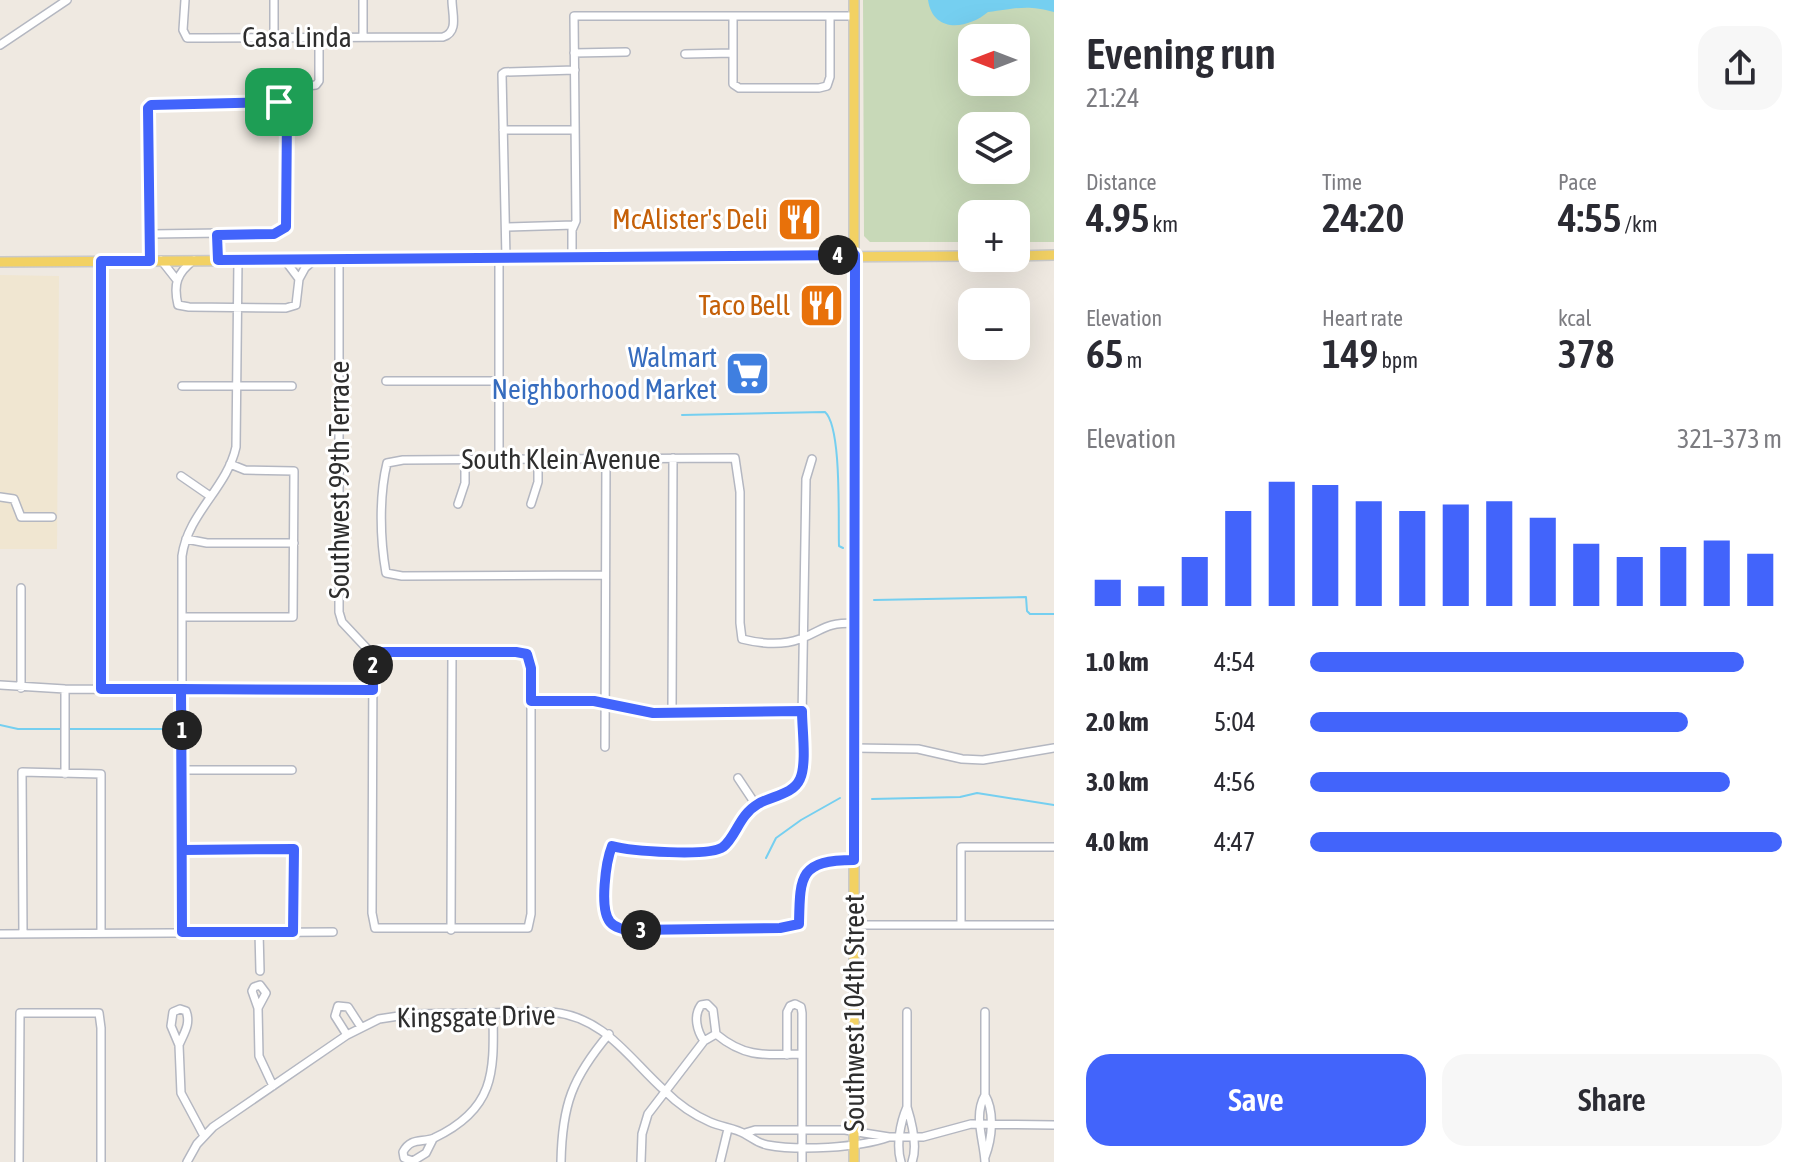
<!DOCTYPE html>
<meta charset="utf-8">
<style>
:root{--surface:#fff;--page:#f7f7f7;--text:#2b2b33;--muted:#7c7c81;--accent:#4264fb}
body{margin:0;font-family:"Asap Condensed",sans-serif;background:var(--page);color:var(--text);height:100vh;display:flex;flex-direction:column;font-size:30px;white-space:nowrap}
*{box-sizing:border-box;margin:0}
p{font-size:26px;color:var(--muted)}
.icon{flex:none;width:44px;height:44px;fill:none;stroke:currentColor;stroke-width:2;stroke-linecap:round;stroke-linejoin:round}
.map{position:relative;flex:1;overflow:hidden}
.panel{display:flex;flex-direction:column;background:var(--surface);width:760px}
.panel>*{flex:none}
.needle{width:52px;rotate:270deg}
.tools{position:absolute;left:958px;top:24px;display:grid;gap:16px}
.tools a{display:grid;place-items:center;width:72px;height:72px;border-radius:16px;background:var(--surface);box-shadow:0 8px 32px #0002;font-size:40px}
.pin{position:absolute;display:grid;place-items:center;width:68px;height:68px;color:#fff;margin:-34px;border-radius:16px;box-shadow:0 4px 12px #0006}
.km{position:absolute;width:40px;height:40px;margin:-20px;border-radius:50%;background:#222;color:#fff;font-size:22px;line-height:40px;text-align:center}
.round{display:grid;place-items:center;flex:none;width:84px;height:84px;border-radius:24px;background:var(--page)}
.summary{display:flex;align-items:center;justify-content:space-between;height:136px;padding:0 32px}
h1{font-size:44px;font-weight:600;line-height:60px}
.metrics{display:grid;grid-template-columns:repeat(3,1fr);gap:12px;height:136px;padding:8px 32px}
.metrics div{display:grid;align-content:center}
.metrics b{font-size:40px;font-weight:600}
.metrics small{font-size:22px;font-weight:400}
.metrics p{font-size:22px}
.chart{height:224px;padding:16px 32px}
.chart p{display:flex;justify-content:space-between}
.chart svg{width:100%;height:144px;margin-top:8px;stroke:var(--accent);stroke-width:6}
.button{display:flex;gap:16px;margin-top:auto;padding:16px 32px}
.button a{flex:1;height:92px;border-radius:24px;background:var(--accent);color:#fff;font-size:32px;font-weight:600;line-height:92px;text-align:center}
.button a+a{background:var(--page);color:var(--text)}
ul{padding:0 32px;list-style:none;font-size:26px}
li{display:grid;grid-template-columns:128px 96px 1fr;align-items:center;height:60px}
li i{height:20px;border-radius:10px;background:var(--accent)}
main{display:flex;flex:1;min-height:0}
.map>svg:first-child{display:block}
.education{fill:#f0e6d1}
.cemetery{fill:#c8d9b8;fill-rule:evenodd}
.water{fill:#75cff0}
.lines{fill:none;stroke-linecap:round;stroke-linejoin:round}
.stream{stroke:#75cff0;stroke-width:2}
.minor-casing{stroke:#b4b7c1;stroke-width:10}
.major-casing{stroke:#c9c9c9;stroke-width:12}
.minor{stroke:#fff;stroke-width:7}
.major{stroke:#f2d163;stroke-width:9}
.route-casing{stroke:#fff;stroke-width:16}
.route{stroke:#4264fb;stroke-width:10}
.labels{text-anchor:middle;stroke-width:6;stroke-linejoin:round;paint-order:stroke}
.street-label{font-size:28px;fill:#2e2e2e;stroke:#fff}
.food-label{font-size:28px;fill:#c56008;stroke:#fff;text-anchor:end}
.shop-label{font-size:28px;fill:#366cbe;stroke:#fff;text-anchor:end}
</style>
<main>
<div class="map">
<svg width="1054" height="1162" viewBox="0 0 1054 1162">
<rect width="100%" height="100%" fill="#efe9e1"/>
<path class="education" d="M0,275L59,276L57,549H0Z"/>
<path class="cemetery" d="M863,0H1054V242H1016V214H972V242H870L864,236ZM972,38H1016V82H972ZM972,126H1016V170H972Z"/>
<path class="water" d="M928,0H1054V12C1025,4 1016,9 988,12C968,29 933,34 928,0Z"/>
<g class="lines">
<path class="stream" d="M682,415L825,412C842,427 838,520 839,546L843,548
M874,600L1026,597L1027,611L1030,614H1054
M0,725L18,729H177
M872,799L960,797L977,793L1054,805
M766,858L776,838L801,820L840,798"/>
<defs>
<path id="minor" d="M185,0L183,30L187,38H208L443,37C459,32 452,14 452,0
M274,0V37
M733,16V84L739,88H819L827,86L830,77V16
M363,36V0
M0,45L67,0
M574,53L626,52
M685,54L733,53
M279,102L285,106L287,116L286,227L281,232L152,234L148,231V108L151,105Z
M283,104L290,88L316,85L319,81V37
M503,130H575
M506,227L574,225
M217,235L218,260
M572,257V230L576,221L574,16H854
M506,258L502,74L505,72L575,70
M339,259V612L342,622L373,655L372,913L375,928H528L531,914V668L527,654L516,652L373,654
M161,260L176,279
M194,260C177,273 173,284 178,305L189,307L286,308L296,305L299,279L284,259
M101,261V689
M150,261L152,234
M299,279L305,268L314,260
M386,381H499
M182,386H292
M499,459V258
M812,459L806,479L801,778C789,796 767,795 751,809C738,820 733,841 718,849L633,852L612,846C605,865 599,909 614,926L627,930L780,928L799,924C800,876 799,860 854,860
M181,476L210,496
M0,497L14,499L21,517H52
M458,504L465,483V460
M531,504L538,482V459
M186,539L207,543H294
M605,575L402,576L386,573C380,539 379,496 387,463L403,460L735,458L740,492V623L742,639C762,644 781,646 800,639C826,629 823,623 855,623
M21,588V688
M182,617H293L294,471L245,470L230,464
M0,685L65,689L373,690
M531,701H594L653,713L802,711
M672,712L673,458
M605,747L606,458
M854,748L918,749L962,759L983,760L1054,748
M182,770H292
M65,774V689
M738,778L756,805
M182,850L294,849L293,932
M854,925H1054
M961,925V847H1054
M451,930L452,652
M182,932V556C188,513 227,488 236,447L238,260
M259,932L260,971
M0,934L333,932
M23,934L22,772L101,774V933
M258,1008L266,993L260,985L254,987L252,991L258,1008L259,1056L273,1086
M907,1012V1107C912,1123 918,1146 912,1162
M985,1012V1095C973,1116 984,1140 985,1162
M347,1035L335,1016L338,1006L348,1007L361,1027
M704,1041C697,1031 693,1016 701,1005L707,1004L713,1010L716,1034C745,1058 765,1055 801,1054
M179,1045C184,1033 191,1024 186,1011L180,1009L173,1012L171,1026L179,1045L181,1093L204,1136
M787,1055V1012L790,1006L795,1004L801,1007L802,1013V1162
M985,1095C995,1112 992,1139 985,1157
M745,1133L755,1130H845L889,1137H923L971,1124L1054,1125
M433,1139L426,1153L413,1161L404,1158L403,1152C411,1137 422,1143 434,1138C496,1109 494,1071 493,1013
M19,1162L20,1013H99L101,1028V1162
M187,1162L197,1144L213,1127L347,1035L379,1019L412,1014L552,1012C605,1017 629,1059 665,1091C678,1104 694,1115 710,1122C721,1127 735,1128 745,1134C753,1138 757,1143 767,1145C799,1151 858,1148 889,1137
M561,1162C562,1105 572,1078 609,1034
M641,1162L642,1134L648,1114L704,1041L716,1034
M720,1162L728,1129
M901,1162C896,1146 900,1123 907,1107"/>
<path id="major" d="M854,0V1162
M1016,256L1054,255
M0,262L972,256"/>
</defs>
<use href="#minor" class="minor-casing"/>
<use href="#major" class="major-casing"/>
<use href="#minor" class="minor"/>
<use href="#major" class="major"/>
</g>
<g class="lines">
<defs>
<path id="route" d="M279,102L151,105L148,108L150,261H101V689H181L182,932H293L294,849L182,850L181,689L373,690V654L380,652H516L527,654L531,668V701H594L653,713L802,711C802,729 807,764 800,779C793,795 771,796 758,804C739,815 736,837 723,847C709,857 630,851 612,846C606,861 599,909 610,922C616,929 626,930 634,930L780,928L799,924C800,876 799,860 854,860L855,255L218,260L217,235L274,234L286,227L287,116L285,106L279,102"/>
</defs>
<use href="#route" class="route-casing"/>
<use href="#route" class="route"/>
</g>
<defs>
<symbol id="restaurant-square" viewBox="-11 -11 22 22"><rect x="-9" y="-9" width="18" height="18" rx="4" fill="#e8710a" stroke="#fff"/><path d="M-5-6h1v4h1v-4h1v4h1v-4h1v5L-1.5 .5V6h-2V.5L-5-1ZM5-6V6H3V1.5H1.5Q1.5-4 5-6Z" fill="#fff"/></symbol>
<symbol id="supermarket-square" viewBox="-11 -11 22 22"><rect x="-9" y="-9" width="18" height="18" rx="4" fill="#3f7fe0" stroke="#fff"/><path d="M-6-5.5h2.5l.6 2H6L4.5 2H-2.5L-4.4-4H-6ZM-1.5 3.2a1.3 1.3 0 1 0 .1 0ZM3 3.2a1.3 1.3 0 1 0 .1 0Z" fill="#fff"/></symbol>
</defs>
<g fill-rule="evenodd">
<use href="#restaurant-square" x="774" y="194" width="51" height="51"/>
<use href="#restaurant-square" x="796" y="280" width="51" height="51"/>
<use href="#supermarket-square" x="722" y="348" width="51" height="51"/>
</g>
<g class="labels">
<g class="street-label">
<text x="297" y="47">Casa Linda</text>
<text x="561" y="469">South Klein Avenue</text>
<text transform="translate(339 480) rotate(-90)" y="10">Southwest 99th Terrace</text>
<text transform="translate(854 1013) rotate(-90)" y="10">Southwest 104th Street</text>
<text transform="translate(476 1016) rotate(-1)" y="10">Kingsgate Drive</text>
</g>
<g class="food-label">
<text x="768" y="229">McAlister's Deli</text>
<text x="790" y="315">Taco Bell</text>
</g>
<g class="shop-label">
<text x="717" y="367">Walmart<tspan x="717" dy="32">Neighborhood Market</tspan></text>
</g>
</g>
</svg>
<div class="tools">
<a><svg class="needle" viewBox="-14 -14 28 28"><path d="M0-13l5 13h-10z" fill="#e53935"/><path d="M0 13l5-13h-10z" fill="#7c7c81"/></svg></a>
<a><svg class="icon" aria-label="layers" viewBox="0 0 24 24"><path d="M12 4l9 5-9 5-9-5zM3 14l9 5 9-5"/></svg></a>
<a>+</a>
<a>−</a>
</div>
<div class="pin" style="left:279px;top:102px;background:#1e9e55"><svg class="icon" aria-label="arrive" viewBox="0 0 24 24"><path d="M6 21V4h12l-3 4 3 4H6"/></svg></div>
<b class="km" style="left:182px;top:730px">1</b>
<b class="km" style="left:373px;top:665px">2</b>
<b class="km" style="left:641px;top:930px">3</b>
<b class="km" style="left:838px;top:255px">4</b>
</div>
<section class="panel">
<div class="summary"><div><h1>Evening run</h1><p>21:24</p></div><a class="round"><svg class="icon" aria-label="share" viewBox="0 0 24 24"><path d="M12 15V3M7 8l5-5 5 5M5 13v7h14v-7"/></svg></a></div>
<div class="metrics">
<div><p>Distance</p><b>4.95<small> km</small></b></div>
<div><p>Time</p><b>24:20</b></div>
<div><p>Pace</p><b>4:55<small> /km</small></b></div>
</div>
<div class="metrics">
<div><p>Elevation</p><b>65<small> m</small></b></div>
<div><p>Heart rate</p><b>149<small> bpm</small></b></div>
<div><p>kcal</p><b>378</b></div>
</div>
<div class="chart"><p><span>Elevation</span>321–373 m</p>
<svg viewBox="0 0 160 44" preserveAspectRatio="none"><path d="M5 44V36M15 44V38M25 44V29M35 44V15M45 44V6M55 44V7M65 44V12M75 44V15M85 44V13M95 44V12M105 44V17M115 44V25M125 44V29M135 44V26M145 44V24M155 44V28"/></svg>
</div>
<ul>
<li><b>1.0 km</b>4:54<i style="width:92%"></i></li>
<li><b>2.0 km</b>5:04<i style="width:80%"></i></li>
<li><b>3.0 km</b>4:56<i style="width:89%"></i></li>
<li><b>4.0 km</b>4:47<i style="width:100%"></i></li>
</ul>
<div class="button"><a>Save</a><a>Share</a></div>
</section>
</main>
